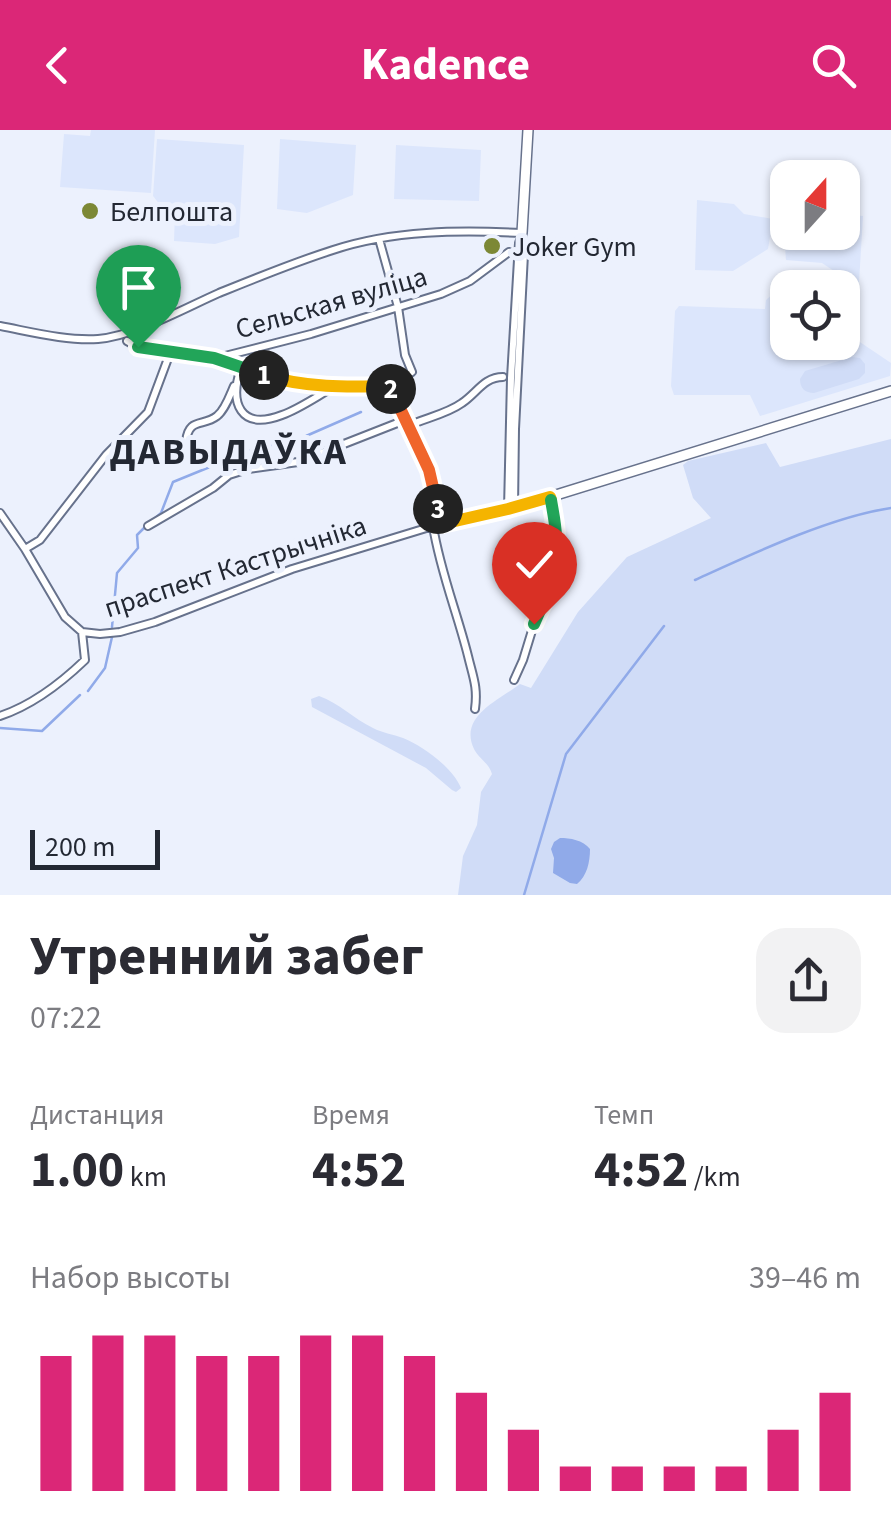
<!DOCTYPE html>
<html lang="ru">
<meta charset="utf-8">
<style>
:root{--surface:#fff;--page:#f2f2f3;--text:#2b2b33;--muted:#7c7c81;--accent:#db2777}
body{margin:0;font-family:"Source Sans 3",sans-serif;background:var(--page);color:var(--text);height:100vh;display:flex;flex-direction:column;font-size:38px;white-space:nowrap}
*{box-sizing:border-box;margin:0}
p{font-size:32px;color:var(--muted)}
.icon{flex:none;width:55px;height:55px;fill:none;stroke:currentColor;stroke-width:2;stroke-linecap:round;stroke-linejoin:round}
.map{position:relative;height:765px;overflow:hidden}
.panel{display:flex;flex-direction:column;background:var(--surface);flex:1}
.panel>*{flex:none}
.needle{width:65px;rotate:21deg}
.fabs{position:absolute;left:770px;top:30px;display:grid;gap:20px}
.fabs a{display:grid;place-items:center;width:90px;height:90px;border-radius:20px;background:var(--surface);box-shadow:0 2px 8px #0004;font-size:50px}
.scale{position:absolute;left:30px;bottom:25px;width:130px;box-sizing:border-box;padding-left:10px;border:5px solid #232833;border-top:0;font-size:28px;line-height:35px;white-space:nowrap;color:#232833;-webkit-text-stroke:8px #ecf1fd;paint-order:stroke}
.pin{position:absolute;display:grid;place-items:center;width:85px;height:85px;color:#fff;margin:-102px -42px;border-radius:50% 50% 50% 0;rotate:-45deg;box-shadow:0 0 10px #0007}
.pin .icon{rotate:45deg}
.km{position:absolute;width:50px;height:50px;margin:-25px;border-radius:50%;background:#222;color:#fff;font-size:28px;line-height:50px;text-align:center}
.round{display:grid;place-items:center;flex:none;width:105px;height:105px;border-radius:30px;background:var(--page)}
.headline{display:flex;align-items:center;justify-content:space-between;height:170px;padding:0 30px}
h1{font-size:55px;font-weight:700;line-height:75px}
.figures{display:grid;grid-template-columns:repeat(3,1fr);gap:15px;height:170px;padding:10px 30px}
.figures div{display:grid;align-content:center}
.figures b{font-size:50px;font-weight:700}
.figures small{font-size:28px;font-weight:400}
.figures p{font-size:28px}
.chart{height:280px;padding:20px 30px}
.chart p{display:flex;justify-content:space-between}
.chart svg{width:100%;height:180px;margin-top:10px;stroke:var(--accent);stroke-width:6}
header{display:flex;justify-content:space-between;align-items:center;height:130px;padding:0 30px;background:var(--accent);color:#fff;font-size:45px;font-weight:700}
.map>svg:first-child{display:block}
.built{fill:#dce6fc}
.green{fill:#d0dcf7}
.water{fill:#90aae9}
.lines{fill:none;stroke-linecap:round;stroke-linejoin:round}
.stream{stroke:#90aae9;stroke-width:2.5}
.minor-casing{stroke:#67728c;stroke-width:10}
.major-casing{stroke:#67728c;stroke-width:12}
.minor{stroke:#fff;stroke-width:6}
.major{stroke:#fff;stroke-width:9}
.split-1-casing{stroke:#fff;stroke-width:20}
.split-2-casing{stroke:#fff;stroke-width:20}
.split-3-casing{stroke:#fff;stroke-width:20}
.split-4-casing{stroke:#fff;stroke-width:20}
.split-5-casing{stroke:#fff;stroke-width:20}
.split-1{stroke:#22a559;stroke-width:12}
.split-2{stroke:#f5b400;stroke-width:12}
.split-3{stroke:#f0652b;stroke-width:12}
.split-4{stroke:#f5b400;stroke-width:12}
.split-5{stroke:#22a559;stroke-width:12}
.poi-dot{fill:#7c8835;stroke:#ecf1fd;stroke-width:4}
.labels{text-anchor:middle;stroke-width:10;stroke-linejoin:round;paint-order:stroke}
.poi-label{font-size:28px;fill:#232833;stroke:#ecf1fd;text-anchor:start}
.street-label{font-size:28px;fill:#232833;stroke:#ecf1fd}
.district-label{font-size:38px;font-weight:bold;letter-spacing:2.5px;fill:#232833;stroke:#ecf1fd}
</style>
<header><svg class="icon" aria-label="back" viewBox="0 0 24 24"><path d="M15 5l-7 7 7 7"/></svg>Kadence<svg class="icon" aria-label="search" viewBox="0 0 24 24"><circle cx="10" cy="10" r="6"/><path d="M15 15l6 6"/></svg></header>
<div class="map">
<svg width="891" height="765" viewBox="0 0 891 765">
<rect width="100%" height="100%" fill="#ecf1fd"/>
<path class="built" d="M91,0H155L151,63L60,57L64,4L90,6Z
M157,9L244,15L239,107L215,114L174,111L175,83L164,80L153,66Z
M280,9L356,15L353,65L307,83L277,79Z
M396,15L481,20L479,71L394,69Z
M697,70L734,74L744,84L773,89L768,119L733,141L695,140Z
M843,84L863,86L859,153L849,151L822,133L786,130L784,104L787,101L842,102Z
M776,161L787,162L788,212H842L843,197L845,202L891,233L890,246L760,286L750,265H674L671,256L675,181L679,176L765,179L766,170Z"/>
<path class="green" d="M852,227L860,228L865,234V243L859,249L814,263C805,263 800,258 800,249L805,241Z
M891,309V765H458L463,726L477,695L481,662L492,644C489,633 479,629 474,619C458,586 501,569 520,554L531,558L578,482L627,427L711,388L693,368L683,335L688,331L766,313L780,337Z
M319,566C339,573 354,589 373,598C382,603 393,604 403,608C423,616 453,638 461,658L456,662L452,660L426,638L312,577L311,569Z"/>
<path class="water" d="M560,708C570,708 583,710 590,719C590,732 587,746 577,754L570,753L553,743L554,728L551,719L554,712Z"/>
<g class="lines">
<path class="stream" d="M154,389L161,383L173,352L249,321L306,306L361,282
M695,450C752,424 830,387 891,378
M112,497L117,443L138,418L137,405L144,398
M88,561L105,538L112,507
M0,598L42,601L80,565
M524,765L566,624L664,496"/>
<defs>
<path id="minor" d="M0,196C32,202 66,211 98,209C135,206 185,178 219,163C256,148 295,132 333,120C393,100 460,100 522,103
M127,211L138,217L213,228L284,252L333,257L389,256L412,242L405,225L398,177L379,109
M217,228L311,204L441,164L470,151L509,122
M241,238C229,273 240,301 282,285C299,279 316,267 332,258
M389,256L429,340L442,394
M408,296C425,288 447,284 462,273C477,263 484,247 503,247
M186,311C189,287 203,297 217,286C225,280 230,265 234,256
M508,379L511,248L519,113L522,104
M0,383L25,419L65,487L82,502L100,504L120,502L155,492L292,439L433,396L514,378L515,299L524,124L522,103
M148,396L213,358L229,345L248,339L298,332L405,290
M433,396C440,441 457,482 468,526C473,547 478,557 475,579
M25,419L40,410L106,325L148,282L170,223
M514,550L523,530L534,494L552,453L550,432C562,416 554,386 550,367
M0,586C33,575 60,554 85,530L82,502"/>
<path id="major" d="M522,103L528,0
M514,378L891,261"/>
</defs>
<use href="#minor" class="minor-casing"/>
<use href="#major" class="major-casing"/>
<use href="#minor" class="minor"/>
<use href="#major" class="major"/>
</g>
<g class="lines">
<defs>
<path id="split-1" d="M138,217L214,228L264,245"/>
<path id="split-2" d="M264,245C305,258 347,257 389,256L391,259"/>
<path id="split-3" d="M391,259L429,340L438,379"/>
<path id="split-4" d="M438,379L442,394L508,379L550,367L551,370"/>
<path id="split-5" d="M534,494L552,453L550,432C561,415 554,389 551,370"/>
</defs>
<use href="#split-1" class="split-1-casing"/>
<use href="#split-2" class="split-2-casing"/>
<use href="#split-3" class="split-3-casing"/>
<use href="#split-4" class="split-4-casing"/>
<use href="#split-5" class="split-5-casing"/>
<use href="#split-1" class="split-1"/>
<use href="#split-2" class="split-2"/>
<use href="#split-3" class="split-3"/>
<use href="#split-4" class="split-4"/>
<use href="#split-5" class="split-5"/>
</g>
<g class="poi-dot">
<circle cx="90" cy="81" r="10"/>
<circle cx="492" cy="116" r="10"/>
</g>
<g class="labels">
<g class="poi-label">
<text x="110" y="91">Белпошта</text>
<text x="512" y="126">Joker Gym</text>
</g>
<g class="street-label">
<text transform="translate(331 172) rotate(-16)" y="10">Сельская вуліца</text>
<text transform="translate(235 436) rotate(-18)" y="10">праспект Кастрычніка</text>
</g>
<g class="district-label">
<text x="229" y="334">ДАВЫДАЎКА</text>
</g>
</g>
</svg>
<div class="fabs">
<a><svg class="needle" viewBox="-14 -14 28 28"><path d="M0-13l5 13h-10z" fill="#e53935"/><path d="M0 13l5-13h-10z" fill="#7c7c81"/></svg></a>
<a><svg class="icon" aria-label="locate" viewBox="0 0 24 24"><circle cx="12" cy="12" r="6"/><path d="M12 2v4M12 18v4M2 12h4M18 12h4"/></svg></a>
</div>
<div class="scale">200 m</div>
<div class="pin" style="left:138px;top:217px;background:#1e9e55"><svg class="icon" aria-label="arrive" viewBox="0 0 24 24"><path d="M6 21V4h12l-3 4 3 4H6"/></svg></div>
<div class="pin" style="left:534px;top:494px;background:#d93025"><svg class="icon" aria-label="check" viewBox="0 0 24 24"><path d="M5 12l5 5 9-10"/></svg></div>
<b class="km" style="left:264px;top:245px">1</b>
<b class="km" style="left:391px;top:259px">2</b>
<b class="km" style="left:438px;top:379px">3</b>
</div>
<section class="panel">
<div class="headline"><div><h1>Утренний забег</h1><p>07:22</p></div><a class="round"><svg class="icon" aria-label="share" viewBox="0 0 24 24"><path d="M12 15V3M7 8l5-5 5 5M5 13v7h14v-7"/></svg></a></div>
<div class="figures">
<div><p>Дистанция</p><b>1.00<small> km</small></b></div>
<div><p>Время</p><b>4:52</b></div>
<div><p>Темп</p><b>4:52<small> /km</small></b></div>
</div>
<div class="chart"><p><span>Набор высоты</span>39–46 m</p>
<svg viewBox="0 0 160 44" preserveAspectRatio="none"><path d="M5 44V11M15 44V6M25 44V6M35 44V11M45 44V11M55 44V6M65 44V6M75 44V11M85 44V20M95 44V29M105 44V38M115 44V38M125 44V38M135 44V38M145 44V29M155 44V20"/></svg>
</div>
</section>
